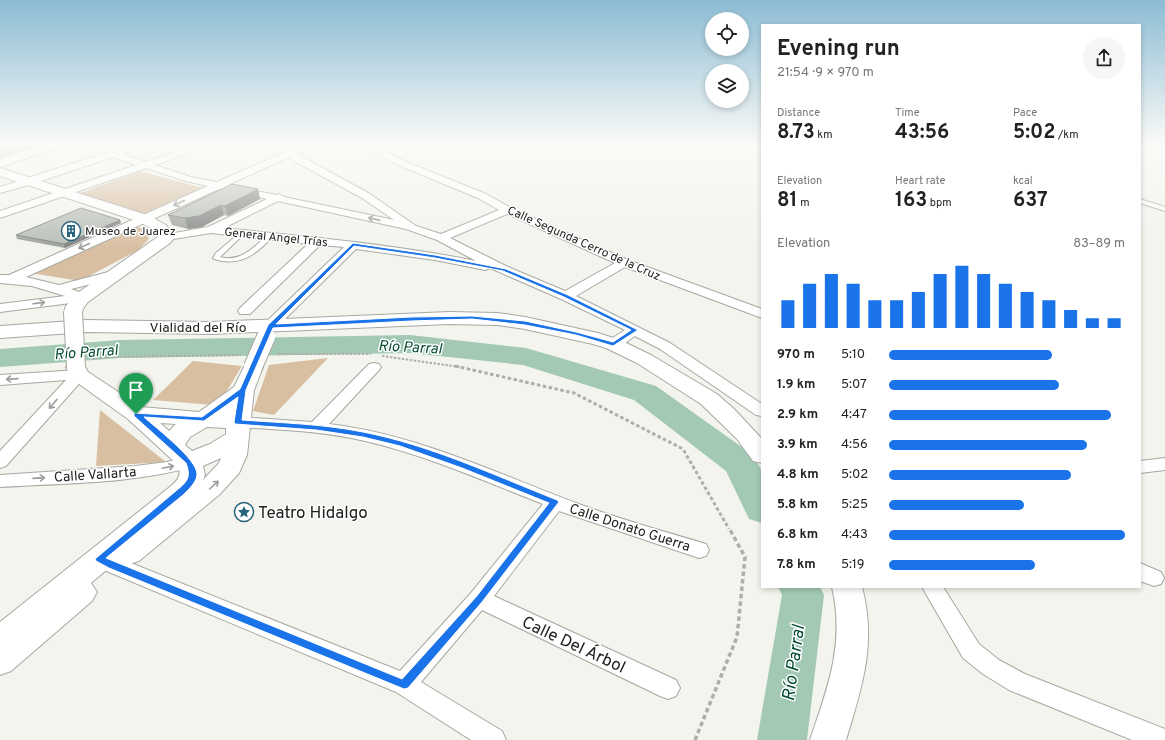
<!DOCTYPE html>
<meta charset="utf-8">
<style>
:root{--surface:#fff;--page:#f6f6f6;--text:#222;--muted:#767676;--accent:#1a73e8}
body{margin:0;font-family:Overpass,sans-serif;background:var(--page);color:var(--text);height:100vh;display:flex;flex-direction:column;font-size:15px;white-space:nowrap}
*{box-sizing:border-box;margin:0}
p{font-size:13px;color:var(--muted)}
.icon{flex:none;width:22px;height:22px;fill:none;stroke:currentColor;stroke-width:2;stroke-linecap:round;stroke-linejoin:round}
.map{position:relative;flex:1;overflow:hidden}
.drawer{position:absolute;left:761px;top:24px;width:380px;height:564px;display:flex;flex-direction:column;background:var(--surface);border-radius:0px;box-shadow:0 2px 6px #0003}
.drawer>*{flex:none}
.buttons{position:absolute;left:705px;top:12px;display:grid;gap:8px}
.buttons a{display:grid;place-items:center;width:44px;height:44px;border-radius:50%;background:var(--surface);box-shadow:0 2px 6px #0003;font-size:20px}
.pin{position:absolute;display:grid;place-items:center;width:34px;height:34px;color:#fff;margin:-41px -17px;border-radius:50% 50% 50% 0;rotate:-45deg;box-shadow:0 0 4px #0007}
.pin .icon{rotate:45deg}
.round{display:grid;place-items:center;flex:none;width:42px;height:42px;border-radius:21px;background:var(--page)}
.head{display:flex;align-items:center;justify-content:space-between;height:68px;padding:0 16px}
h1{font-size:22px;font-weight:700;line-height:30px}
.metrics{display:grid;grid-template-columns:repeat(3,1fr);gap:6px;height:68px;padding:4px 16px}
.metrics div{display:grid;align-content:center}
.metrics b{font-size:20px;font-weight:700}
.metrics small{font-size:11px;font-weight:400}
.metrics p{font-size:11px}
.chart{height:112px;padding:8px 16px}
.chart p{display:flex;justify-content:space-between}
.chart svg{width:100%;height:72px;margin-top:4px;stroke:var(--accent);stroke-width:6}
ul{padding:0 16px;list-style:none;font-size:13px}
li{display:grid;grid-template-columns:64px 48px 1fr;align-items:center;height:30px}
li i{height:10px;border-radius:5px;background:var(--accent)}
.map>svg:first-child{display:block}
.green{fill:#d8bfa2}
.lines{fill:none;stroke-linecap:round;stroke-linejoin:round}
.river{fill:#a3c9b5;fill-rule:evenodd}
.lane-casing{stroke:#a6a8a1;stroke-width:2}
.street-casing{stroke:#a6a8a1;stroke-width:2}
.secondary-casing{stroke:#a6a8a1;stroke-width:2}
.path-far2{stroke:#aeafa9;stroke-width:2;stroke-dasharray:2.5 1.5;stroke-linecap:butt}
.path-far1{stroke:#aeafa9;stroke-width:3;stroke-dasharray:3.5 2.5;stroke-linecap:butt}
.path{stroke:#aeafa9;stroke-width:3.5;stroke-dasharray:4.5 3;stroke-linecap:butt}
.lane{fill:#fff;fill-rule:evenodd}
.street{fill:#fff;fill-rule:evenodd}
.secondary{fill:#fff;fill-rule:evenodd}
.secondary-bridge-casing{stroke:#a6a8a1;stroke-width:20;stroke-linecap:butt}
.secondary-bridge{stroke:#fff;stroke-width:18}
.wall{fill:#a0a49f}
.shaded-wall{fill:#828682}
.building{fill:#babfb9;stroke:#828682}
.oneway{stroke:#9c9c9b}
.route{fill:#1a73e8;stroke:#fff;fill-rule:evenodd}
.labels{text-anchor:middle;stroke-width:3;stroke-linejoin:round;paint-order:stroke}
.far-poi-label{font-size:12px;fill:#222220;stroke:#fff;text-anchor:start}
.far-street-label{font-size:12px;fill:#222220;stroke:#fff}
.street-label{font-size:14px;fill:#222220;stroke:#fff}
.water-label{font-size:15px;font-style:italic;fill:#024b31;stroke:#fff}
.near-poi-label{font-size:17px;fill:#222220;stroke:#fff;text-anchor:start}
.near-street-label{font-size:17px;fill:#222220;stroke:#fff}
.near-water-label{font-size:18px;font-style:italic;fill:#024b31;stroke:#fff}
</style>
<div class="map">
<svg width="1165" height="740" viewBox="0 0 1165 740">
<rect width="100%" height="100%" fill="#f3f4ed"/>
<path class="green" d="M140,171L203,188L145,213L78,194Z
M137,226L150,234L148,240L138,250L80,281L31,273Z
M328,358L274,415L253,411L269,365Z
M193,361L242,366L222,399L212,405L153,400Z
M100,410L166,462L96,466Z"/>
<g class="lines">
<path class="river" d="M8,145H34L31,149L0,159V148Z
M410,335L526,348L656,386L753,455L762,471V523L749,519L726,471L634,400L523,365L410,353L120,358L0,367V349L120,340Z
M778,587H820L824,595L807,740H757L782,595Z"/>
<defs>
<path id="lane" d="M1140,199L1165,207V211L1140,203Z
M241,232L244,234L243,235L220,257C240,263 254,247 268,235L270,234L273,236C256,255 239,267 214,259L213,258L216,253Z"/>
<path id="street" d="M130,145H143L142,147L122,154L146,162L194,145H207L206,147L155,165L191,177L217,182L285,152L280,145H289L292,150L308,145H322L321,147L297,154L370,194L416,226L441,234L499,210L478,198L398,165L362,145H373L404,161L486,194L511,208L628,260L762,309V318L625,267L576,296L670,343L762,404V416L756,415L660,349L635,336C627,341 619,350 608,347L606,344L608,341L625,330L561,299L490,268L485,270L435,260L356,249L275,329L270,330L265,329L263,326L265,323L344,247L320,245L250,314H240L238,311L240,308L308,244L211,233L167,240L163,239L161,237L163,235L208,227L267,199L219,189L26,277L59,285L112,271L116,272L118,275L116,278L71,289L87,295L89,298L87,301L0,312V304L65,296L32,286L0,283V275H9L208,186L186,181L146,168L0,218V211L136,165L113,157L32,184L0,193V187ZM289,157L296,162L362,198L394,220L284,197L279,194L276,195L228,185ZM278,201L406,229L437,240L476,261C393,244 308,237 224,228ZM507,214L615,263L565,291L508,267L450,238Z
M374,363L379,364L381,367L379,370L329,424C415,434 496,473 576,503C619,519 663,531 706,544L709,550L706,556L699,558L559,511L494,596L676,680L680,688L676,696L668,699L660,696L482,610L421,682L502,731L506,740H471L396,692L92,565L89,559L92,553L99,551L106,553L400,671L471,593L543,504C484,481 426,455 365,441C324,431 280,430 238,427L232,426L230,422L232,418L238,417L312,422L369,364Z
M79,370L84,372L87,375L84,378L6,466L0,468V451L66,380L0,385V375Z
M189,456L195,458L198,462L195,466C133,484 65,483 0,487V475L135,466L167,462Z
M1165,458V470L1140,473V461Z
M1140,563L1161,572L1164,578L1161,584L1154,586L1140,581Z
M922,587H943L979,644L999,660L1025,674L1165,729V740H1132L1009,690L983,674L963,658Z"/>
<path id="secondary" d="M41,145H59L57,148L0,167V159Z
M0,168L150,216L166,225L175,237L170,243L88,302L84,307L80,317L73,319L66,317L64,313L66,306L76,294L159,236L152,229L140,222L0,176Z
M449,312L497,313L525,317L598,333L620,340L651,355L717,394L734,409L762,439V463L753,461L737,439L701,404L637,363L606,348L593,344L525,329L497,325L449,324L211,334L87,332L0,338V326L87,320L211,322Z
M76,361L83,363L88,372L141,407L199,412L234,387L246,363L253,361L260,363L263,367L254,390L247,455L239,473L220,494L139,561L129,564L118,560L91,583L97,592L92,601L11,671L0,675V622L171,486C178,480 181,476 179,466L128,419L72,379L66,367L69,363ZM160,423L176,424L169,431ZM207,427L226,428V434L210,444L192,451L185,445L190,437ZM221,458L219,463L203,480L205,475L203,466Z
M832,587H862C877,643 862,687 846,740H810C828,687 845,643 832,587Z"/>
</defs>
<use href="#lane" class="lane-casing"/>
<use href="#street" class="street-casing"/>
<use href="#secondary" class="secondary-casing"/>
<path class="path-far2" d="M278,354H371
M382,356L460,367
M92,359L111,357L241,355"/>
<path class="path-far1" d="M455,366L574,393L683,449L729,529"/>
<path class="path" d="M695,740L737,637L745,557L729,528"/>
<use href="#lane" class="lane"/>
<use href="#street" class="street"/>
<use href="#secondary" class="secondary"/>
<defs>
<path id="secondary-bridge" d="M73,313L76,367
M253,367L266,337"/>
</defs>
<use href="#secondary-bridge" class="secondary-bridge-casing"/>
<use href="#secondary-bridge" class="secondary-bridge"/>
</g>
<path class="wall" d="M258,189L260,199L228,216L224,215L202,227L188,229L172,225L168,215Z
M120,220L121,223L65,248L17,239L16,235Z"/>
<path class="shaded-wall" d="M258,189L260,199L228,216L225,206Z
M221,205L224,215L202,227L188,229L185,218Z
M120,220L121,223L65,248L64,244Z"/>
<path class="building" d="M232,184L258,189L225,206L221,205L199,216L185,218L168,215Z
M81,208L120,220L64,244L16,235Z"/>
<defs><path id="oneway-shaft" d="M-6 0H5M1.5-3L5.5 0L1.5 3" fill="none" stroke-width="1.6" stroke-linecap="round" stroke-linejoin="round"/></defs>
<g class="oneway">
<use href="#oneway-shaft" transform="translate(179 203) rotate(156)"/>
<use href="#oneway-shaft" transform="translate(374 219) rotate(-167)"/>
<use href="#oneway-shaft" transform="translate(84 246) rotate(156)"/>
<use href="#oneway-shaft" transform="translate(39 303) rotate(-7)"/>
<use href="#oneway-shaft" transform="translate(12 379) rotate(176)"/>
<use href="#oneway-shaft" transform="translate(53 404) rotate(131)"/>
<use href="#oneway-shaft" transform="translate(168 467) rotate(-12)"/>
<use href="#oneway-shaft" transform="translate(39 478) rotate(-4)"/>
<use href="#oneway-shaft" transform="translate(214 485) rotate(-42)"/>
</g>
<linearGradient id="sky" x2="0" y2="1"><stop stop-color="#8cbcd4"/><stop offset="0.58" stop-color="#fafaf7"/><stop offset="1" stop-color="#fafaf7" stop-opacity="0"/></linearGradient>
<rect width="1165" height="249" fill="url(#sky)"/>
<path class="route" d="M353,243L435,255L506,269L568,295L638,330L613,346L576,335L525,325L472,319L411,321L273,328L246,390L242,420C282,423 323,424 363,432C430,445 494,475 557,500L559,502L482,602L408,688L404,689L109,568L96,561L95,559L177,490C188,481 191,477 186,463L134,416V413L202,417L240,389L268,325ZM354,246L435,258L503,271L564,297L631,330L613,342L576,332L525,321L472,316L411,317L276,324ZM238,397L234,422L235,424L316,430L363,437L400,446L462,468L549,503L476,597L402,679L106,558L183,495C189,489 197,482 197,474C197,459 156,428 144,417L204,421Z"/>
<defs>
<symbol id="building-ring" viewBox="-11 -11 22 22"><circle r="9.5" fill="#fff" stroke="#2a647d" stroke-width="1.5"/><path d="M-4-6H4V6H1V3H-1V6H-4ZM-2.5-4.3h1.7v1.8h-1.7ZM.8-4.3h1.7v1.8H.8ZM-2.5-1h1.7V.8h-1.7ZM.8-1h1.7V.8H.8Z" fill="#2a647d"/></symbol>
<symbol id="sight-ring" viewBox="-11 -11 22 22"><circle r="9.5" fill="#fff" stroke="#2a647d" stroke-width="1.5"/><path d="M0-6L1.8-2.2L6-1.7L2.9 1.2L3.7 5.4L0 3.3L-3.7 5.4L-2.9 1.2L-6-1.7L-1.8-2.2Z" fill="#2a647d"/></symbol>
</defs>
<g fill-rule="evenodd">
<use href="#building-ring" x="60" y="220" width="22" height="22"/>
<use href="#sight-ring" x="233" y="501" width="22" height="22"/>
</g>
<g class="labels">
<g class="far-poi-label">
<text x="85" y="235">Museo de Juarez</text>
</g>
<g class="far-street-label">
<text transform="translate(276 237) rotate(6)" y="4">General Angel Trías</text>
<text transform="translate(584 243) rotate(24)" y="4">Calle Segunda Cerro de la Cruz</text>
</g>
<g class="street-label">
<text x="198" y="332">Vialidad del Río</text>
<text transform="translate(95 474) rotate(-4)" y="5">Calle Vallarta</text>
<text transform="translate(630 527) rotate(18)" y="5">Calle Donato Guerra</text>
</g>
<g class="water-label">
<text transform="translate(410 347) rotate(3)" y="5">Río Parral</text>
<text transform="translate(86 352) rotate(-4)" y="5">Río Parral</text>
</g>
<g class="near-poi-label">
<text x="258" y="518">Teatro Hidalgo</text>
</g>
<g class="near-street-label">
<text transform="translate(574 644) rotate(25)" y="6">Calle Del Árbol</text>
</g>
<g class="near-water-label">
<text transform="translate(793 663) rotate(-82)" y="6">Río Parral</text>
</g>
</g>
</svg>
<div class="buttons">
<a><svg class="icon" aria-label="locate" viewBox="0 0 24 24"><circle cx="12" cy="12" r="6"/><path d="M12 2v4M12 18v4M2 12h4M18 12h4"/></svg></a>
<a><svg class="icon" aria-label="layers" viewBox="0 0 24 24"><path d="M12 4l9 5-9 5-9-5zM3 14l9 5 9-5"/></svg></a>
</div>
<div class="pin" style="left:136px;top:414px;background:#1e9e55"><svg class="icon" aria-label="arrive" viewBox="0 0 24 24"><path d="M6 21V4h12l-3 4 3 4H6"/></svg></div>
<section class="drawer">
<div class="head"><div><h1>Evening run</h1><p>21:54 · 9 × 970 m</p></div><a class="round"><svg class="icon" aria-label="share" viewBox="0 0 24 24"><path d="M12 15V3M7 8l5-5 5 5M5 13v7h14v-7"/></svg></a></div>
<div class="metrics">
<div><p>Distance</p><b>8.73<small> km</small></b></div>
<div><p>Time</p><b>43:56</b></div>
<div><p>Pace</p><b>5:02<small> /km</small></b></div>
</div>
<div class="metrics">
<div><p>Elevation</p><b>81<small> m</small></b></div>
<div><p>Heart rate</p><b>163<small> bpm</small></b></div>
<div><p>kcal</p><b>637</b></div>
</div>
<div class="chart"><p><span>Elevation</span>83–89 m</p>
<svg viewBox="0 0 160 44" preserveAspectRatio="none"><path d="M5 44V27M15 44V17M25 44V11M35 44V17M45 44V27M55 44V27M65 44V22M75 44V11M85 44V6M95 44V11M105 44V17M115 44V22M125 44V27M135 44V33M145 44V38M155 44V38"/></svg>
</div>
<ul>
<li><b>970 m</b>5:10<i style="width:69%"></i></li>
<li><b>1.9 km</b>5:07<i style="width:72%"></i></li>
<li><b>2.9 km</b>4:47<i style="width:94%"></i></li>
<li><b>3.9 km</b>4:56<i style="width:84%"></i></li>
<li><b>4.8 km</b>5:02<i style="width:77%"></i></li>
<li><b>5.8 km</b>5:25<i style="width:57%"></i></li>
<li><b>6.8 km</b>4:43<i style="width:100%"></i></li>
<li><b>7.8 km</b>5:19<i style="width:62%"></i></li>
</ul>
</section>
</div>
